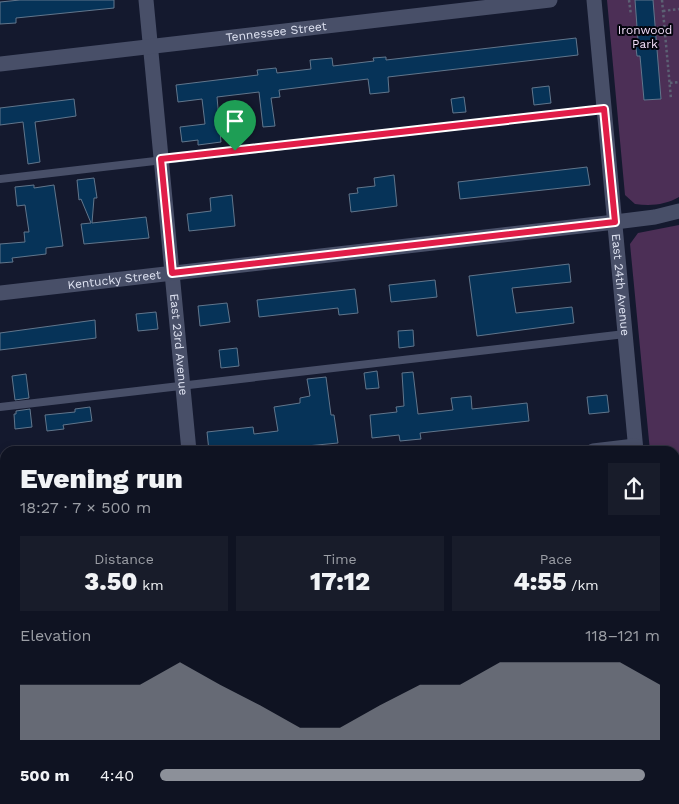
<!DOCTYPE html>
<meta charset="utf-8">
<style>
:root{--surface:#0f1322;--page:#181c2a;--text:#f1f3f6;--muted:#9b9ea5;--line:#2f3240;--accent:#8c9099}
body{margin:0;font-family:"Work Sans",sans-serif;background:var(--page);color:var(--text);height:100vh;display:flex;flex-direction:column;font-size:19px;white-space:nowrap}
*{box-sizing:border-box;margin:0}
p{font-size:16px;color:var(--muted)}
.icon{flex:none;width:28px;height:28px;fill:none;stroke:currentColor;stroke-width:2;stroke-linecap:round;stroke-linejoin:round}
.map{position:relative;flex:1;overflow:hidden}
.sheet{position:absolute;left:0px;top:446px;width:680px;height:359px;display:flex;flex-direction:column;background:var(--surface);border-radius:15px 15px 0 0;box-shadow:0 2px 8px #0003,0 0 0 1px var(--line)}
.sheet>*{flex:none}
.pin{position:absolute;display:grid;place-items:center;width:42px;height:42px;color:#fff;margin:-51px -21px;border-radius:50% 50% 50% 0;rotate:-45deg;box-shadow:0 0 5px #0007}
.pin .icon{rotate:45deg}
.round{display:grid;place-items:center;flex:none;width:52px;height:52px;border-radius:0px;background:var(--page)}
.headline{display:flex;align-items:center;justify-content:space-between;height:85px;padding:0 20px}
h1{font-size:28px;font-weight:800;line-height:38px}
.stats{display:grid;grid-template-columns:repeat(3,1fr);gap:8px;height:85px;padding:5px 20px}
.stats div{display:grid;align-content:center;border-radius:0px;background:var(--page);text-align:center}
.stats b{font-size:25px;font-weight:800}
.stats small{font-size:14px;font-weight:400}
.stats p{font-size:14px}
.chart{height:140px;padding:10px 20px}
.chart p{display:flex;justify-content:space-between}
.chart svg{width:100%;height:90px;margin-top:5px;fill:var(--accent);opacity:.7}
ul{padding:0 20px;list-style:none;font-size:16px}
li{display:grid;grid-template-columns:80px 60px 1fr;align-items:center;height:38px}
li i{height:12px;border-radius:6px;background:var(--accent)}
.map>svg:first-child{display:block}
.green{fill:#4c2f56}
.forest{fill:#593964}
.building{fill:#063358;stroke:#61768c}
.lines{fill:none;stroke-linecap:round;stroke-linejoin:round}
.path{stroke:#5c6174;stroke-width:2.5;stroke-dasharray:2.5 2.5;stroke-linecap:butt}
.lane{stroke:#484f68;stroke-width:8}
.street{stroke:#484f68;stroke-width:15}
.rail-casing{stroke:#74798b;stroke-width:5.5}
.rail{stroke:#04050e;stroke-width:4;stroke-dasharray:11;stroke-linecap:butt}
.route-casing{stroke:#fff;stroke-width:10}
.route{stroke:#e11d48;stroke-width:6}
.labels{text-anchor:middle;stroke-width:4;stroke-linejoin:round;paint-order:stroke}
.park-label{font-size:12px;fill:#f1dcf8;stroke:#04050e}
.street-label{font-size:12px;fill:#dfe3f2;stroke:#04050e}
</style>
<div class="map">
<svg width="679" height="804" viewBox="0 0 679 804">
<rect width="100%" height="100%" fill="#14192e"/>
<path class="green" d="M607,0H679V197C665,205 651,206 635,204L625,195Z
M679,225V459L675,466V451H650L630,244L638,233Z"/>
<path class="forest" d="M679,459V525L675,532V466Z
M679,554V596L675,603V561Z
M487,800H516L514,804H485Z
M535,800H559L557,804H532Z"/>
<path class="building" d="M20,0H114V8L16,18V23L0,24V2Z
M635,0H653L661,99L644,100L640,56H637L635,40H638Z
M576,38L578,55L388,77L389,92L370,94L368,79L279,90L280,97L271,98L275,126L263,127L259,92L217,97L221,142L198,145V140L182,142L180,127L205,124L202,99L178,102L176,85L258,75L257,70L276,68L277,73L311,69L310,60L332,58L333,66L374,61L373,58L386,57V60Z
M549,86L551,103L534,105L532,88Z
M464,97L466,112L453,113L451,99Z
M74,99L76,116L35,122L40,162L28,164L23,122L0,125V108Z
M587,167L590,185L460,199L458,182Z
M394,175L397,206L351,212L349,194L358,193L357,188L375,186L374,178Z
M94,178L97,198H94L92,223L146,217L149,238L84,244L81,224L91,223L81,199L79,200L77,180Z
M34,185V188L54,185L63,246L46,248V254L12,258L13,262L0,263V244L25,242L24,232H29L25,205L17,206L15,187Z
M232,195L235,226L189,231L187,214L211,211L210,198Z
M569,264L571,282L512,288L516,313L572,307L574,323L477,336L469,276Z
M435,280L437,297L391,302L389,285Z
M355,289L358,313L339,315L338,308L259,317L257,300Z
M227,303L230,322L200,326L198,306Z
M156,312L158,329L138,331L136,314Z
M95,320L96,338L0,350V333Z
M413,330L414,346L399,348L398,331Z
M237,348L239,366L221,368L219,350Z
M377,371L379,388L366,389L364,373Z
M413,372L418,414L453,410L451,398L471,396L472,409L527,403L529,421L420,433L421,439L400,441L399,435L372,438L370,415L397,412L396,407L404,406L402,373Z
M26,374L29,398L15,400L12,376Z
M326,377L331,415H334L338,443L254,451H209L207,432L253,427L254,434L278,431L274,407L300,403V398L310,396L307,379Z
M607,395L609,412L589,414L587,397Z
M90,407L92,421L63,425L64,429L47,431L45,415L75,412V409Z
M30,409L32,427L15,429L14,414H16V411Z"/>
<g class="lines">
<path class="path" d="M629,0L631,15
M662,0L671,99
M663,11L679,9
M670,83L679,82"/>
<path class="lane" d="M0,179L604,109
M0,407L625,334
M0,637L5,636
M337,800V804
M477,804L479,800"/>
<g class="street">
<path id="s1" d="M146,0L189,451"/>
<path id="s2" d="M594,0L636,451"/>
<path id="s3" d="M0,64L550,0"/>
<path id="s4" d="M0,293L615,222L655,217L679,211"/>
<path d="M593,451L635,446"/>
<path d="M0,519H5"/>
<path d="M0,746H5"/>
<path d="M222,800V804"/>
</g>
<defs>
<path id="rail" d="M675,549L679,542
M524,804L526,800"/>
</defs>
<use href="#rail" class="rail-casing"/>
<use href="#rail" class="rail"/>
</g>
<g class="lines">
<defs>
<path id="route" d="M604,109L615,222L172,273L161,159Z"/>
</defs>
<use href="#route" class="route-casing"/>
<use href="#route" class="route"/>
</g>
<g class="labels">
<g class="park-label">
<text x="645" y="34">Ironwood<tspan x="645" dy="14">Park</tspan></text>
</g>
<g class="street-label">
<text dy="4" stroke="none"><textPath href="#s3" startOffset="278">Tennessee Street</textPath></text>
<text dy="4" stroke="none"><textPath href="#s4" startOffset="115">Kentucky Street</textPath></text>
<text dy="4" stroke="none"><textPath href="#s2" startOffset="286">East 24th Avenue</textPath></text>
<text dy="4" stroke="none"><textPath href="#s1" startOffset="346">East 23rd Avenue</textPath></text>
</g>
</g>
</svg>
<div class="pin" style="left:235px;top:151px;background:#1e9e55"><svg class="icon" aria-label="arrive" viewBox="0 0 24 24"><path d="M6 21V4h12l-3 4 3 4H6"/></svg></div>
<section class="sheet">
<div class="headline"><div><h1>Evening run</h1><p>18:27 · 7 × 500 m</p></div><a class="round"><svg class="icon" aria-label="share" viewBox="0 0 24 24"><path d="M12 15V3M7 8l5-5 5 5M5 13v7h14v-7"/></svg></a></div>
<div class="stats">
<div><p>Distance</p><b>3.50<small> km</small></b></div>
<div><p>Time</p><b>17:12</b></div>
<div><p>Pace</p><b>4:55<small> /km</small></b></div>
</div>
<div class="chart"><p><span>Elevation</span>118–121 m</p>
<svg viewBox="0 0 160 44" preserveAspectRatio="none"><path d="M0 44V17L10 17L20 17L30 17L40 6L50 17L60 27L70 38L80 38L90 27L100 17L110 17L120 6L130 6L140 6L150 6L160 17V44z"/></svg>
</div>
<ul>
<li><b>500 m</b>4:40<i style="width:97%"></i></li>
</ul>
</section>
</div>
